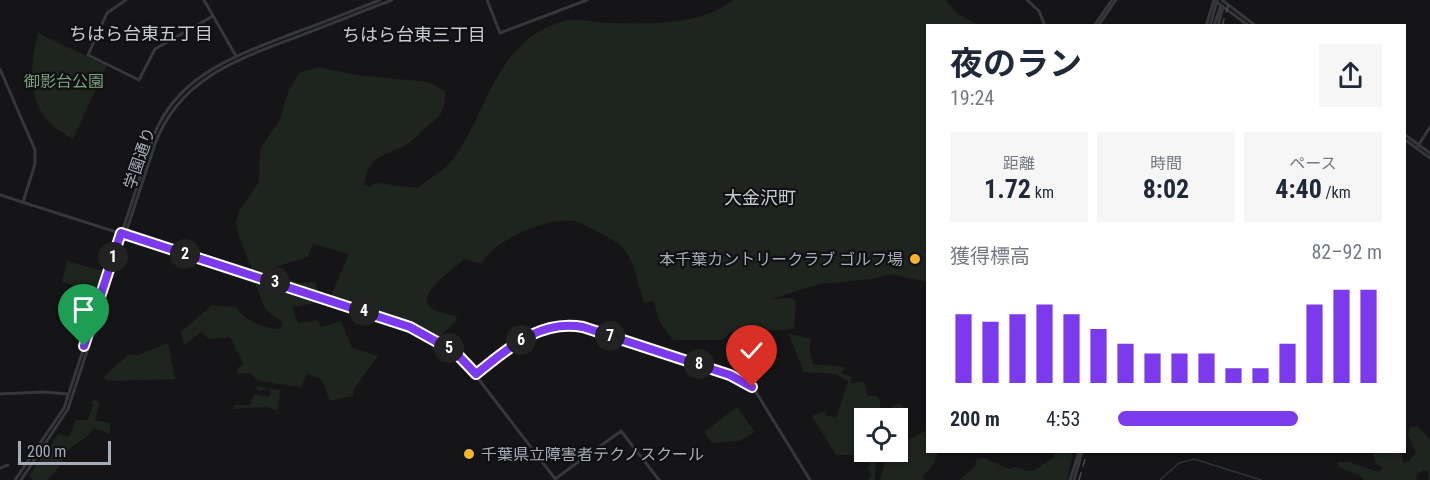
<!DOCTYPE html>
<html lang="ja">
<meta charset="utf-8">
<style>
:root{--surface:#fff;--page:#f6f6f7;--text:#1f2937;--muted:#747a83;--accent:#7c3aed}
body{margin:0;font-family:"Roboto Condensed","Noto Sans JP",sans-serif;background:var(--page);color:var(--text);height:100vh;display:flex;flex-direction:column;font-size:22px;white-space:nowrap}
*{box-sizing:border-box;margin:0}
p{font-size:20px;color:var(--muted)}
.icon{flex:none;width:33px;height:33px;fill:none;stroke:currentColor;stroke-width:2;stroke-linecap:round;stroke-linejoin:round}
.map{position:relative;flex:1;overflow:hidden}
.details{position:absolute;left:926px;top:24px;width:480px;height:429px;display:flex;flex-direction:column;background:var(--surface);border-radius:0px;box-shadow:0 2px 4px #0004}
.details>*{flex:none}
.buttons{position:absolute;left:854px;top:408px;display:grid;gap:12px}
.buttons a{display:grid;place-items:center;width:54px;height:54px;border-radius:0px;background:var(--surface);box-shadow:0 2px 4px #0004;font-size:30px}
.scale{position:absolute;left:18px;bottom:15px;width:93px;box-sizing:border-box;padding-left:6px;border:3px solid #a6acb8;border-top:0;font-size:16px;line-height:21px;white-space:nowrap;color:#a6acb8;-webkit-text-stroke:4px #101012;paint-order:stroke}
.pin{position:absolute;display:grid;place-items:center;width:51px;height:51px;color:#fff;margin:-62px -26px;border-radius:50% 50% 50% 0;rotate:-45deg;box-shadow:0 0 6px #0007}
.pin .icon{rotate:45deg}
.km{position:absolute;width:30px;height:30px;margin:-15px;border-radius:50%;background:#222;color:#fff;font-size:16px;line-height:30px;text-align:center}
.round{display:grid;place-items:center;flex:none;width:63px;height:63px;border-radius:0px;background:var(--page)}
.headline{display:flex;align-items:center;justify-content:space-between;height:102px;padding:0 24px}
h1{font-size:33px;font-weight:700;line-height:45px}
.figures{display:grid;grid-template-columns:repeat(3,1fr);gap:9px;height:102px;padding:6px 24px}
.figures div{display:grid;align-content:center;border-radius:0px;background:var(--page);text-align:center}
.figures b{font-size:26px;font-weight:700}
.figures small{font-size:16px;font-weight:400}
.figures p{font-size:16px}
.chart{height:168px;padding:12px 24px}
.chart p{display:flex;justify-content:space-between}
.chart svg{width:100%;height:108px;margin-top:6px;stroke:var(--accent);stroke-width:6}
ul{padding:0 24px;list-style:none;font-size:20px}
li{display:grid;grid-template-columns:96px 72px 1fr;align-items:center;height:45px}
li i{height:15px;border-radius:8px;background:var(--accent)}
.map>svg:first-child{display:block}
.green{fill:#1d251e}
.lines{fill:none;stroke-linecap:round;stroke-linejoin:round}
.stream{stroke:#2b343b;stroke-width:1.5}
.tertiary{stroke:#36373c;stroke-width:3}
.rail{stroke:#494b51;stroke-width:1.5;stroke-dasharray:8 6;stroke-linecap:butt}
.route-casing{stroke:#fff;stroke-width:12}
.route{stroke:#7c3aed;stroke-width:8}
.poi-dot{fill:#f8b42c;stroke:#101012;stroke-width:2}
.labels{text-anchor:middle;stroke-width:4.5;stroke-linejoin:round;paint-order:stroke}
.park-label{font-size:16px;fill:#7ca37f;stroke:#101012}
.street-label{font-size:16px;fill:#a6acb8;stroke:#101012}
.poi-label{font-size:16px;fill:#a6acb8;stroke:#101012;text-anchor:end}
.neighbourhood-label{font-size:18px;fill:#c7cbd3;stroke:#101012}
</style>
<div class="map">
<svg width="1430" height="480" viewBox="0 0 1430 480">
<rect width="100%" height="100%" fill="#151517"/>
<path class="green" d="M734,0H945L958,14L978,25L927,26V282L890,274L872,279L820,284L771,299L790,298L796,301L794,329L731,332L723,340H673L659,321L654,301L644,303C638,285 635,261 622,247C615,240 583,223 574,221C548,217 493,240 481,264L464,259C458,267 410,296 433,309C439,313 450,314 456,316L457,320L439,337L381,313L330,298L349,254L313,244L308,257L268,269L298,283L315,282L318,294L255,276L239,238L236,222L239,211L259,182L260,149L280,119L289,90L299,73L318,67L357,75L428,82L445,91C446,111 441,116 425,128C420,131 417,137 412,141C389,157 370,150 364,185L370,187L376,183L418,188C430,178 448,168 456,155C486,112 496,50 548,27C576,14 583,22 610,23C654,24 697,26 734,0Z
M38,33L107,66L73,139C27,116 27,78 38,33Z
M67,261L102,271L95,292L62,282Z
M254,281L323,302L292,307L298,323L318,320L321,327L341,321L352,348L378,356L353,390V396L330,401L322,380L307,373L301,387L258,381L250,373L237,374V369L243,363L230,337L209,339L201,332L184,345L181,332L212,305L235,307C248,322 262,328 281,329L282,322L266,310Z
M788,333L811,339L809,346L813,364L846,367L841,373L852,377L850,383L864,382L868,396H876L880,400L881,418H864V452H897V418H884L893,405L900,404L907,410L902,435L905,441L927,430V452H938L933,465L922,477L925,480H880L885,463L872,458L876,461L875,480H868L872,475L867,468L871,464L862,455H836L812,416L825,411L826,415L836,418L848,382L836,374L804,372Z
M168,343L175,379L108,381L103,377L128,355H138Z
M256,386L280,390L278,411L266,407L233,409L235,405H250L254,394L269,397L271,392L268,389L258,391Z
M95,400L100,403L95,420L110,423V434L93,428C89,440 76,440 69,450C60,462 60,468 47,480H33L29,476L58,434L69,437L76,420H88L93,405L91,401Z
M737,407L755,432L738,441L712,443L704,432Z
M1418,426L1430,440V480H1428L1429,472L1424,470L1417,474L1416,480H1364L1359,475L1339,467L1337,462H1349L1379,472L1383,468L1376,463L1372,452H1398L1402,454L1403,463L1409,461L1416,453L1408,435L1410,427Z
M1055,452H1073L1067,480H960L975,466L977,459L985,458L1008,469L1015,467L1028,471L1035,470L1054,457Z"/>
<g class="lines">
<path class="stream" d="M1160,480L1179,463L1194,459L1261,480"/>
<path class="tertiary" d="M126,0L107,13L88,55L139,80L155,49L213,16
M204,0L236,56
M487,0L500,33L587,0
M1027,0L1039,11L1045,26
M1214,0L1249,26
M1222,0L1256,26
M1094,26L1112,0
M1098,26L1116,0
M1206,26L1214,0
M1210,26L1217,1
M1214,26L1221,5
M1218,26L1223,7
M0,69L35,150V164L23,202
M1404,134L1430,153
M1404,139L1430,158
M1418,146L1430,127
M0,195L326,299L425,333L464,360L556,480
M475,374L526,336L546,328L567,325L583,327L730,375L756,392L810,480
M0,394L43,392L68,394
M0,468L8,465
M555,479L621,431L659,480
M15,480L64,408L154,135C178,74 238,55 294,33C323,23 351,11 380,0
M21,480L68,409L155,144C179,79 237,59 297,37C328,25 360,12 392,0
M1070,480L1079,452
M1074,480L1082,452"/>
<path class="rail" d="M1222,26L1230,0
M1079,480L1087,452"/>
</g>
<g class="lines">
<defs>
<path id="route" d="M84,346L121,233L410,327L455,352L476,374C508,349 539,319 583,327L730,375L752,387"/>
</defs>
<use href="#route" class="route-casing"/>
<use href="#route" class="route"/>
</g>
<g class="poi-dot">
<circle cx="915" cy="259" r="6"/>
<circle cx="469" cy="454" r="6"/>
</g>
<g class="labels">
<g class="park-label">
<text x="64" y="87">御影台公園</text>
</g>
<g class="street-label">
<text transform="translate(139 158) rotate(-71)" y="6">学園通り</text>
</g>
<g class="poi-label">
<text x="903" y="265">本千葉カントリークラブ ゴルフ場</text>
<text x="481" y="460" text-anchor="start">千葉県立障害者テクノスクール</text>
</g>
<g class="neighbourhood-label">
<text x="141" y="40">ちはら台東五丁目</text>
<text x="414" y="41">ちはら台東三丁目</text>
<text x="760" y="204">大金沢町</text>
</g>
</g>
</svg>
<div class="buttons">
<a><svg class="icon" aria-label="locate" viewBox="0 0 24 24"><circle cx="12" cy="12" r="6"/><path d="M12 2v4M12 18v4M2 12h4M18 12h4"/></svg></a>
</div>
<div class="scale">200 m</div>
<div class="pin" style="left:84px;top:346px;background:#1e9e55"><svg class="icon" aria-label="arrive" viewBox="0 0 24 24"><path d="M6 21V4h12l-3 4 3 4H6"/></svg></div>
<div class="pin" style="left:752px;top:387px;background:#d93025"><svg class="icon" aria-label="check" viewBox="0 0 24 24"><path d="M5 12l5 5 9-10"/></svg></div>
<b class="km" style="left:113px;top:257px">1</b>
<b class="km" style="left:185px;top:254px">2</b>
<b class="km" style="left:275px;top:282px">3</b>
<b class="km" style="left:364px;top:311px">4</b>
<b class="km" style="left:449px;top:348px">5</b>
<b class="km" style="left:521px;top:340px">6</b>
<b class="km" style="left:610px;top:336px">7</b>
<b class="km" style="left:699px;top:364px">8</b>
<section class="details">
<div class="headline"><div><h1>夜のラン</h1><p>19:24</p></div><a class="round"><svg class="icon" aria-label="share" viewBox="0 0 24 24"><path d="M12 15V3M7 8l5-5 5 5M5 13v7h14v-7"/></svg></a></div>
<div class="figures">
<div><p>距離</p><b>1.72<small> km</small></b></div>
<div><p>時間</p><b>8:02</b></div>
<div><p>ペース</p><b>4:40<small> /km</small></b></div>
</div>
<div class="chart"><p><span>獲得標高</span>82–92 m</p>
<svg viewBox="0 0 160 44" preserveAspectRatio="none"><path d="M5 44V16M15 44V19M25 44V16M35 44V12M45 44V16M55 44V22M65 44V28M75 44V32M85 44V32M95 44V32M105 44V38M115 44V38M125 44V28M135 44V12M145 44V6M155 44V6"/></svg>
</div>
<ul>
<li><b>200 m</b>4:53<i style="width:68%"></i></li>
</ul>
</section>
</div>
